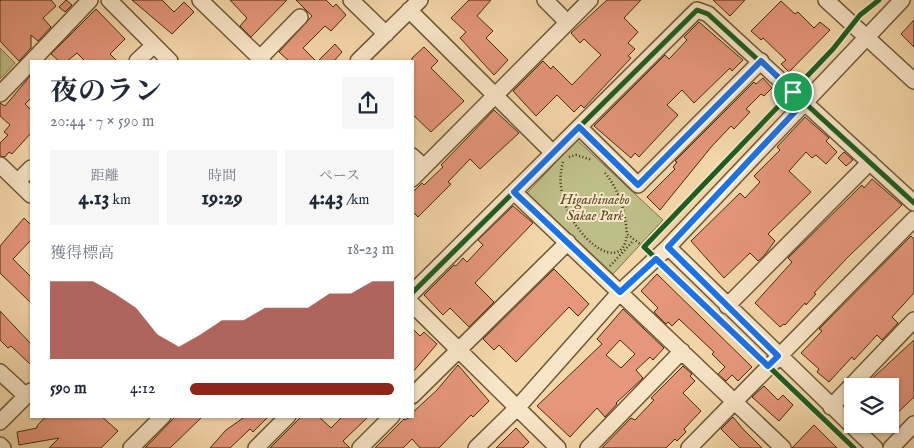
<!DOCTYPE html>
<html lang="ja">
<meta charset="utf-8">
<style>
:root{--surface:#fff;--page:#f6f6f7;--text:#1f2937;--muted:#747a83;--accent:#8f2418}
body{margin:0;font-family:"IM FELL English","Noto Serif JP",serif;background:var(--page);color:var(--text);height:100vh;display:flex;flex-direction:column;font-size:19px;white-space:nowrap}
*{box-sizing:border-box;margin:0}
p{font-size:16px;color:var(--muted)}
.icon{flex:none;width:28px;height:28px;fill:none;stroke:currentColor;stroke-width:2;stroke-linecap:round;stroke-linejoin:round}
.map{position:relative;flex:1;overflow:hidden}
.panel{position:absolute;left:30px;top:60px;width:384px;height:358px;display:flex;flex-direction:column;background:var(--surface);border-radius:0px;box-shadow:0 1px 4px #0004}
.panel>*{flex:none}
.buttons{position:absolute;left:844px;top:378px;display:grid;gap:10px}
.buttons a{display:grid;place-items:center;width:55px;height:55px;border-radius:0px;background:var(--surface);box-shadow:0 1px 4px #0004;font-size:25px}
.pin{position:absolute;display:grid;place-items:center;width:42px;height:42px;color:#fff;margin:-21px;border:2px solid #fff;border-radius:50%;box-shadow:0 1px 5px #0007}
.round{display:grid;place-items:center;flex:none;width:52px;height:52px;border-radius:0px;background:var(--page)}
.summary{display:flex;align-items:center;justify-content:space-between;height:85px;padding:0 20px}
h1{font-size:28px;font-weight:700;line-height:38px}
.metrics{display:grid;grid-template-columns:repeat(3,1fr);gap:8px;height:85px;padding:5px 20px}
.metrics div{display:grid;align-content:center;border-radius:0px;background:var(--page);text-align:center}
.metrics b{font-size:21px;font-weight:700}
.metrics small{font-size:14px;font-weight:400}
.metrics p{font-size:14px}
.chart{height:140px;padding:10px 20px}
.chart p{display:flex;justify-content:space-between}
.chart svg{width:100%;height:90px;margin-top:5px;fill:var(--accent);opacity:.7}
ul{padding:0 20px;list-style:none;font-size:16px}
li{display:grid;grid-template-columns:80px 60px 1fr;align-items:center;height:38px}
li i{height:12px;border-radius:6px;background:var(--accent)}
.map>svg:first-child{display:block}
.green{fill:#bdbe87;stroke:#80764a}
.building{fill:#e6967a;stroke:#432d0e;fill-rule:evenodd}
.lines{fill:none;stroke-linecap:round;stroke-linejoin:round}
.minor-casing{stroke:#6f5835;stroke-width:18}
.path{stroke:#432d0e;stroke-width:2.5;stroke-dasharray:1 2.5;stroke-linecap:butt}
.minor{stroke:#f8e5c7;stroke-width:15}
.cycleway-casing{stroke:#f8e5c7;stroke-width:8}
.cycleway{stroke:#1b5e20;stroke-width:5}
.route-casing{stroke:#fff;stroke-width:10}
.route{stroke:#1a73e8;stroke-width:6}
.labels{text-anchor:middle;stroke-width:4;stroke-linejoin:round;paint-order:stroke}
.park-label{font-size:14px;font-style:italic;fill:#5b4a26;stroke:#f8e5c7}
</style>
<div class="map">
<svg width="914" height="448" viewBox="0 0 914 448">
<rect width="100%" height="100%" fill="#f4d7a9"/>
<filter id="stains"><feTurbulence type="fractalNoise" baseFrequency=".004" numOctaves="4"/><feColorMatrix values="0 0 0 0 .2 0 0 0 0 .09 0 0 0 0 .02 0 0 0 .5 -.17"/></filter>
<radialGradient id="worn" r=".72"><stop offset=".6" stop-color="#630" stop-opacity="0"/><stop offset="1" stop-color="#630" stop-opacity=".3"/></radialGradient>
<path class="green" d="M0,48L15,63L0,79Z
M577,140L663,220L613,274L527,193Z"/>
<path class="building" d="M0,0H51L56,6L43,18L51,27L38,41L31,35V48L19,61L0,41Z
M66,0L72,5L65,12L59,7Z
M132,0H162L174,12L184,2L194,12L172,34Z
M230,0H287L251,37L240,26L247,18Z
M296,0H326L333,7L336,4L346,15L331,31L325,26L303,48L316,61H289L279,52L312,16Z
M469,0H491L477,16L493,31L486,38L508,60L494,75L460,38L466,32L451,18Z
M607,0H641L624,18L638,32L628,43L635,49L628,56L631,58L584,108L581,105L574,112L557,95L536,116L513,91L543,61L551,69L553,66L572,85L601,55L584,39L580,43L571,33Z
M713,0H745L730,16Z
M781,1L795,14L798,12L814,28L820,22L830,30L789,72L781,64L786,60L763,38L761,40L751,31Z
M96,9L125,39L110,54L117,61H85L77,53L67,61H59L51,54Z
M914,20V47L901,34Z
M699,22L743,60L732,71L730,68L694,103L682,90L667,105L678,115L639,157L635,153L631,158L594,126L665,55L669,59L687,40L684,37Z
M335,44L342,52L334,61H318Z
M424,47L438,61L431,68L464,101L431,132L412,114V58Z
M31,75V98L25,104L31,110V133L12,154L9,152L5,157L0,156V143L8,135L4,132L10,125L0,116V103L5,106Z
M763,78L772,88L764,96L761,94L746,109L750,112L734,129L731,126L712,146L660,210L647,197L675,169L673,167L677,162L675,161L754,82L756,84Z
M494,110L519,133L480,169L470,159L448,182L451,184L418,217L412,211V193L422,183L424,185L443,167L441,165Z
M805,117L829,138L826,141L837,152L826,164L816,155L812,158L806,152L789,171L811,192L768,234L775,241L763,257L758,261L750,253L724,278L691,241L740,193L745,198L760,182L754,176L780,150L777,147Z
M844,152L853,160L846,166L838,158Z
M872,179L902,205L848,257L814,293L816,294L806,305L805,303L785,325L784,324L780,327L755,303L792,262L788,258L862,185L864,188Z
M513,206L533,223L475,283L494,302L469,327L450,308L443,315L424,295L454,265L456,266L463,258L467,262L483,245L478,240Z
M24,218L31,225V240L13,259L31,277V303L0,273V246Z
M911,236L914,239V293L892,317L898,323L882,340L877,335L854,360L852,357L829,382L817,372L819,369L801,353L822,331L819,329Z
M554,269L589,304L578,316L569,307L516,362L499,345L494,350L483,339Z
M657,274L752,367L738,381L732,375L726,381L718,374L725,367L712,354L714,352L679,319L672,326L668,322L666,324L654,312L658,308L641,291Z
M623,309L664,348L653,360L650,357L636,370L643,378L616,403L617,404L605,417L597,408L570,437L537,406L602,344L597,339ZM620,340L635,354L621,368L606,355Z
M0,311L31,344V365L11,346L8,348L0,340Z
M412,328L420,336L424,332L437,344L412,373Z
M914,340V397L890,420V386H864Z
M458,365L489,401L473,417L471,415L439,448H420L412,439L403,448H375L404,419L405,420L412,416V413L437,390Z
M683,366L692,374L690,376L695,381L683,393L701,411L684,429L686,432L677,441L675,439L666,448H602L631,418L635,420L654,400L651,398Z
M764,386L778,400L783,395L793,405L779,421L752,397Z
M46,416H101L118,431L101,448H49L59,438L19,445L17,432L37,428V426Z
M176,416H203L170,448H145Z
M246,416H269L253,432L250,429L230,448H210L226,430Z
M302,416H318L331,428L343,416H369L343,441L350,448H270Z
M733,417L743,429L762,448H740L721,429Z
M814,425L837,448H792Z
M516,428L529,442L523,448H496Z"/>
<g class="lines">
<defs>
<path id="minor" d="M109,0L170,61
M200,0L263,61
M351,0L386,34
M545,0L567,22
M826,0L914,81
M409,10L553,153
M260,58L300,17
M32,61L90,0
M137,61L154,45
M358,61L420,0
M0,94L31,62
M579,127L638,185L761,61
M412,156L424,167
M0,165L31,195
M412,179L590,0
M18,181L31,168
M514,192L783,448
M668,247L875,448
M412,293L697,10L708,14L914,203
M412,304L558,448
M727,306L870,162
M0,372L26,396
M412,396L568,242
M831,407L914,320
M0,422L31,391
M0,445L3,448
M131,448L163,416
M256,448L288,416
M360,448L392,416
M476,448L518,407L620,292L668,247L902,0
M588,448L682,351
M689,448L914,219
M891,448L914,424"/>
</defs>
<use href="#minor" class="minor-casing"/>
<path class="path" d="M569,157L576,155L592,160
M563,162C546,217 622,287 627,234
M605,173C620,191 625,212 627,234L644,247
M610,266L633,241"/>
<use href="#minor" class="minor"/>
<defs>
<path id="cycleway" d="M412,293L697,10L708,14L914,203
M854,448L644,247L833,49L860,15L879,0"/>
</defs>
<use href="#cycleway" class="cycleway-casing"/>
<use href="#cycleway" class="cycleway"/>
</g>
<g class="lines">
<defs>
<path id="route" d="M761,61L804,102L668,247L778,356L768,366L656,259L620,292L514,192L579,127L638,185Z"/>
</defs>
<use href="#route" class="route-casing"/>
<use href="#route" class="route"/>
</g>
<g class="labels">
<g class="park-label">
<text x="595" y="204">Higashinaebo<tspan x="595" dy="16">Sakae Park</tspan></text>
</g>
</g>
<rect width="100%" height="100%" filter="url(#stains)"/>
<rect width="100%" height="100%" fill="url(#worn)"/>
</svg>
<div class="buttons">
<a><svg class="icon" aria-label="layers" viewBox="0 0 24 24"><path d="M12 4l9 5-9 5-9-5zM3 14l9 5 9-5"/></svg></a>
</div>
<div class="pin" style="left:793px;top:92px;background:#1e9e55"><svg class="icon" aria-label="arrive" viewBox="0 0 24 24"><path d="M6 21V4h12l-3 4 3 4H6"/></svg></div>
<section class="panel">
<div class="summary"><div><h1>夜のラン</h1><p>20:44 · 7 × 590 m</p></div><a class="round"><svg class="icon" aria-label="share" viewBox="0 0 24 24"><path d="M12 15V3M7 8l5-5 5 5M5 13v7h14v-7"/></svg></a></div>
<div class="metrics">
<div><p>距離</p><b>4.13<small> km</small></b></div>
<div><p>時間</p><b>19:29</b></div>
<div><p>ペース</p><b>4:43<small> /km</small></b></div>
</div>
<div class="chart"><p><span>獲得標高</span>18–23 m</p>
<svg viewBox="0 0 160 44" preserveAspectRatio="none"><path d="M0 44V6L10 6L20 6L30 12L40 19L50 32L60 38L70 32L80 25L90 25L100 19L110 19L120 19L130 12L140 12L150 6L160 6V44z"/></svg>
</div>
<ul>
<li><b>590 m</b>4:12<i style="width:100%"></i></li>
</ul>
</section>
</div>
